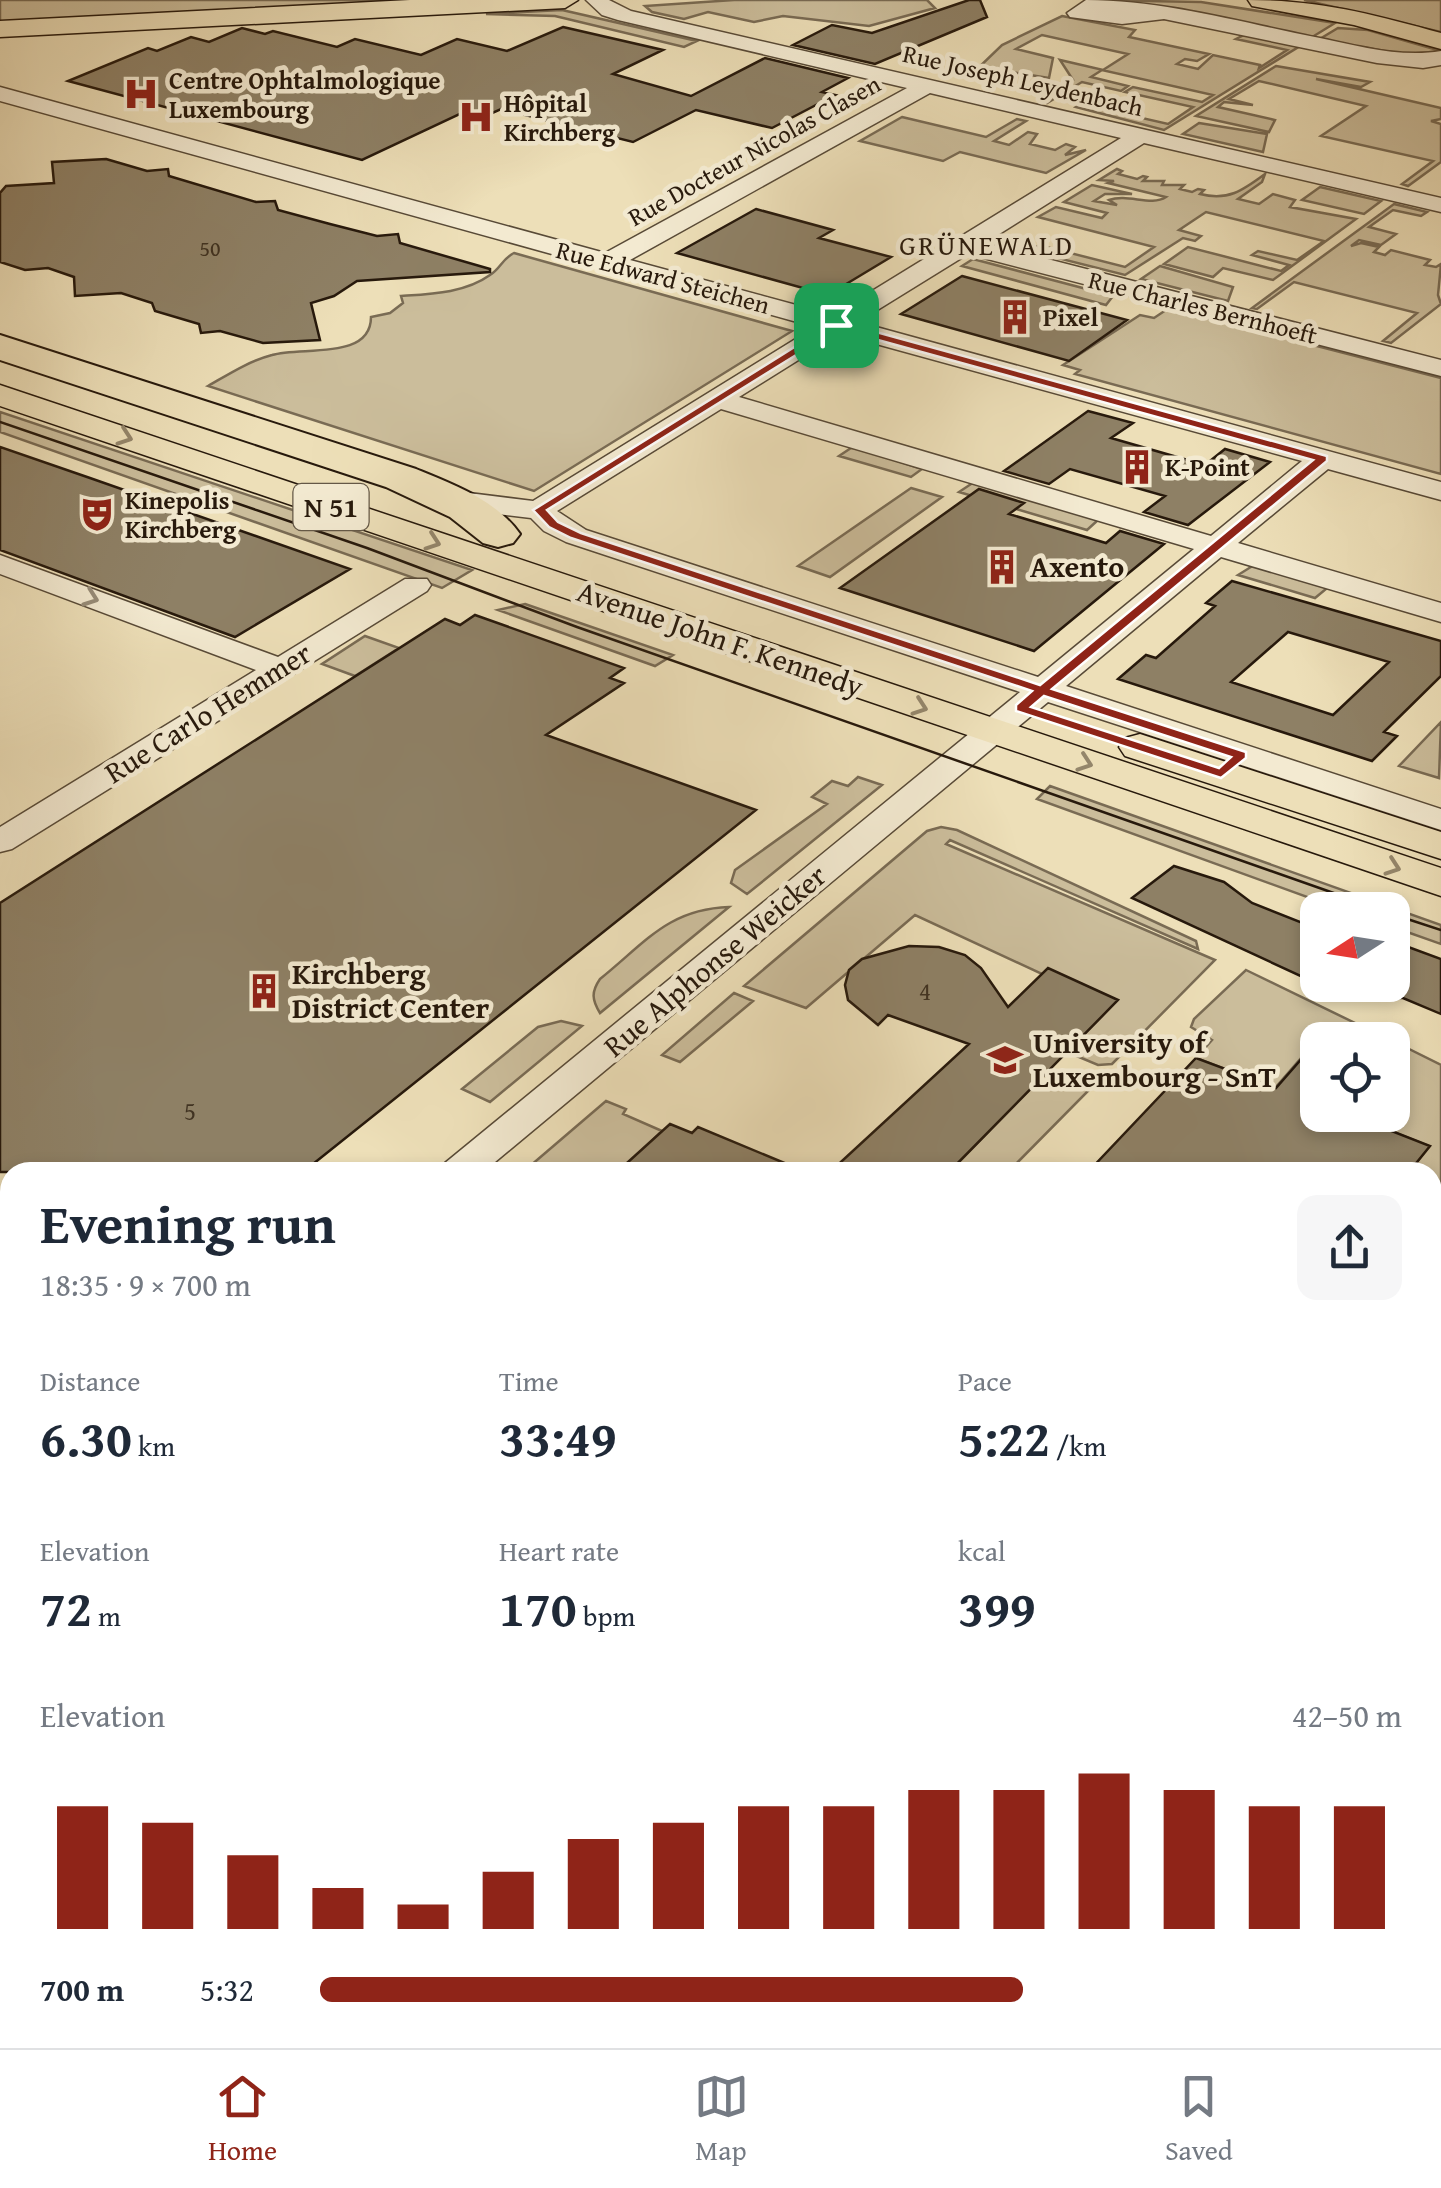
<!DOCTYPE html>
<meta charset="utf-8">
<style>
:root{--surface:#fff;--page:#f6f6f7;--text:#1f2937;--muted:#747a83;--line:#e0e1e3;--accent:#8f2418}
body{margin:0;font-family:"Gentium Book Plus",serif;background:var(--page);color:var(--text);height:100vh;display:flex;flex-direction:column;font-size:38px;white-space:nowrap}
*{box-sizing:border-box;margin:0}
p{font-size:32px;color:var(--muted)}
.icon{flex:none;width:55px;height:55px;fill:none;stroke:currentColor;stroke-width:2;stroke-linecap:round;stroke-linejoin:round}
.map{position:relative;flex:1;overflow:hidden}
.side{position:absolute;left:0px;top:1162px;width:1442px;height:888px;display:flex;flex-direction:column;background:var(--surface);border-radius:30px 30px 0 0;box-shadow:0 5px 15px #0003}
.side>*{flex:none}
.needle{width:65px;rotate:258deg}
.tools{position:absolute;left:1300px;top:892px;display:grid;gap:20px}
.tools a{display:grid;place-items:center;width:110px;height:110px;border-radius:20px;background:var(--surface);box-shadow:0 5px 15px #0003;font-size:50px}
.pin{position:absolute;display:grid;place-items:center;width:85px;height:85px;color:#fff;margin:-42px;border-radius:20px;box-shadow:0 5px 15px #0006}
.round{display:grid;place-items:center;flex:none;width:105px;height:105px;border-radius:20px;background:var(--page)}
.summary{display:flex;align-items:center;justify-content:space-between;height:170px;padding:0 40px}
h1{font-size:55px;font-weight:800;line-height:75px}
.stats{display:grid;grid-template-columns:repeat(3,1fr);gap:15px;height:170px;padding:10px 40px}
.stats div{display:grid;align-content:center}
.stats b{font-size:50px;font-weight:800}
.stats small{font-size:28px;font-weight:400}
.stats p{font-size:28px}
.chart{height:280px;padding:20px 40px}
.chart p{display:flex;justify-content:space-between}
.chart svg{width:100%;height:180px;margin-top:10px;stroke:var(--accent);stroke-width:6}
ul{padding:0 40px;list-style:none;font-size:32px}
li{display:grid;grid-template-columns:160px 120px 1fr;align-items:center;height:75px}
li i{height:25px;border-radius:12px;background:var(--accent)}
.tab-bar{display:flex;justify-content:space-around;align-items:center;height:140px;border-top:2px solid var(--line);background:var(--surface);font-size:28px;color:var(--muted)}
.tab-bar a{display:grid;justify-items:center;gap:5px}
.tab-bar .current{color:var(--accent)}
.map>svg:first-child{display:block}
.green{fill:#cbbd9b;stroke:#796b54;stroke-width:2.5}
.building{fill:#8e8065;stroke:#27190c;stroke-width:2.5;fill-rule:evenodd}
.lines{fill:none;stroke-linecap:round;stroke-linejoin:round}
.minor-casing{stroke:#584a37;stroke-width:3}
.major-casing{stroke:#27190c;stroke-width:3}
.highway-casing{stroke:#27190c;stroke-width:4}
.minor{fill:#f3ead1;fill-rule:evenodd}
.major{fill:#eddfb8;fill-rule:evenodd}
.highway{fill:#eddfb8;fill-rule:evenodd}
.tram{stroke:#27190c;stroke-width:2.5}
.oneway{stroke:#94866b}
.oneway2{stroke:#978c78}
.route{fill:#8f2418;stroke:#fff;stroke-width:2.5;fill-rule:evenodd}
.labels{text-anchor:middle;stroke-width:9;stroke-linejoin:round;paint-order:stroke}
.far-number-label{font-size:22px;fill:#413322}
.far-poi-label{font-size:25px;font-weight:bold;fill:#27190c;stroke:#f3ead1;text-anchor:start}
.far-street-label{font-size:25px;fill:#27190c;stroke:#f3ead1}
.number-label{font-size:25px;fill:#413322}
.far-neighbourhood-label{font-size:28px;letter-spacing:2.5px;fill:#27190c;stroke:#f3ead1}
.shield{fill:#f3ead1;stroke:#645847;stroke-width:2.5}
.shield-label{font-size:28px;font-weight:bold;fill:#27190c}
.poi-label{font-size:30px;font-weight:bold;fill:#27190c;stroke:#f3ead1;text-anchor:start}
.street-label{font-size:30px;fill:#27190c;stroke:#f3ead1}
</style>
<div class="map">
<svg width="1441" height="2048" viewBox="0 0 1441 2048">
<rect width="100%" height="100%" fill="#eddfb8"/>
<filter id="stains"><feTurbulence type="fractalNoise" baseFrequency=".002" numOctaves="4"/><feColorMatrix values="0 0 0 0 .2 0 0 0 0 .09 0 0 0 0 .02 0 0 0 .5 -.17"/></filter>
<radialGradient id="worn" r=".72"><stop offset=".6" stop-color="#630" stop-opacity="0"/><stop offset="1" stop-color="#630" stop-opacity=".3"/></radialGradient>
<path class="green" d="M0,0H486L0,25Z
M734,0H927L935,8L869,26L783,16L754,22L708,12L684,19L652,12L645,6Z
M1089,0L1201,2L1335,23L1309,39L1178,9Z
M1304,0H1441V32Z
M562,10L697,41L684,47L555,16L486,14Z
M1062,16L1135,30L1129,37L1209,54L1197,61L1185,59L1177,64L1198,69L1213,55L1260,65L1259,68L1287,50L1236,39L1244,35L1300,46L1164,130L1076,107L1081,104L1168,124L1193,107L1125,92L1133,87L1202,102L1213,95L1102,70L1091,77L1128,86L1121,91L1082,82L1047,103L1042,101L1073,80L1060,60L1103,70L1128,54L1042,35L1016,49L1053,58L1049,78L1011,72L1005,78L974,72L1002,45Z
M1338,28L1368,30L1441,51L1428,58L1318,40Z
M1276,66L1370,82L1361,87L1316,79L1441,108V119L1431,121L1441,124V162L1408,186L1402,184L1433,161L1321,136L1366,106L1259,81L1229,99L1253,105L1224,102L1218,107L1275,120L1269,132L1196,116Z
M902,117L986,137L1017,119L1026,121L994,141L1009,145L1028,132L1037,134L1030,144L1055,150L1066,144L1075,147L1065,155L1086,150L1046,173L960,152L943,161L860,141Z
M1199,123L1267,134L1263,152L1183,134Z
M1117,169L1122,171L1118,174L1137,179L1143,176L1147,177L1143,181H1164L1162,185H1184L1180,189L1192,192L1198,189L1204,190L1200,194C1228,201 1242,191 1265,174L1262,182L1238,199L1259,204L1273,194L1295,200L1290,207L1356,219L1273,280L1223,268L1213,277L1164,264L1188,247L1281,271L1289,265L1252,255L1258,251L1297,260L1324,241L1206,212L1179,230L1201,236L1195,241L1183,238L1125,275L1030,251L1039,245L1125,267L1154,247L1038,217L1056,207L1102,218L1107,213L1064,202L1092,185L1132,194H1105L1094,201L1117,205L1109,200C1128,193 1151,207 1166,197L1108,183L1114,181L1099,180Z
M1320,187L1381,201L1364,214L1302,200Z
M1394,204L1427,212L1421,216L1393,210L1369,227L1396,234L1381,245L1359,240L1351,246L1361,243L1379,247L1374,252L1385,255L1391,250L1430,260L1425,265L1436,267L1441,264L1438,295L1441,304L1391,343L1383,341L1417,313L1294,282L1257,309L1252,308Z
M514,253L792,331L534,491L208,386C229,374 249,361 272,355C301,346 371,361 371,317L390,313L403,303L401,296C431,294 465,293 490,275C501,268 502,259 514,253Z
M973,259L1113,296L1106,305L962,266Z
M1160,266L1233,287L1228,301L1141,279Z
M1169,308L1441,378V474L1075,374L1080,370L1063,365L1140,315L1154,318Z
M0,412L472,570L442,588L0,432Z
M851,448H859L922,469L911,477L839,456Z
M974,482L1098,520L1087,530L959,492Z
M911,488L942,497L830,577L798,566Z
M1254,565L1325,587L1326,589L1315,598L1238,575Z
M525,604L673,655L655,666L498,610Z
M365,636L399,648L355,676L322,664Z
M1441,722L1439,778L1399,766Z
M858,777L882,785L747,894L731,883L735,870L827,804L812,797L832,781L848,786Z
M1050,786L1441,925V944L1393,927L1392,910H1343L1037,799Z
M941,827L957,830L1196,941L1198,949L950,840L946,844L1215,960L1112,1064L1098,1065L1067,1052L1111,1006L915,915L806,1008L744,986L927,831Z
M729,907L600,1013C592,1000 591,992 600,979C645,943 668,909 729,907Z
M1246,970L1390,1040H1318L1317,1051L1309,1049L1275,1088L1196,1058L1212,1040L1191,1027L1194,1019Z
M734,993L753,1001L680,1062L662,1055Z
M561,1021L582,1026L490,1102L462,1089L538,1027Z
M1393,1041L1441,1065V1280L1433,1277L1432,1172H1409L1429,1146L1358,1118L1392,1115Z
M1050,1069L1082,1080L1088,1091L1008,1172H949Z
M606,1101L626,1109L623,1114L662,1131L620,1172H523Z
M10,1606V1701L0,1710V1614Z
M1433,2011L1441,2012V2048H1053L1082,2040H1432Z
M440,2040H705L695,2048H431Z"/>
<path class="building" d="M969,0H980L987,17L875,64L793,45L832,25L872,33Z
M563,27L663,50L613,74L691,96L765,58L848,78L822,92L835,95L772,128L696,110L633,142L501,109L488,115L468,110L362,160L68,81L148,48L157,51L191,37L209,42L242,28L265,34L273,31L337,47L355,39L421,55L457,39L507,51Z
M106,159L147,171L168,169L169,176L256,202L275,201L278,210L330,224L377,236L398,234L400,243L490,269V272L357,281L334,296L311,303L320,340L263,343L220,331L201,333L199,324L155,311L152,303L121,293L75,296L74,277L48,268L25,270L0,262V193L6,186L54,183L52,162Z
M756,209L833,230L819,238L891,257L828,295L677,253Z
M962,276L1127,320L1069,361L901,314Z
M1088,411L1133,423L1111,438L1205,465L1225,449L1270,462L1188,525L1144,512L1165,496L1070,469L1049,484L1004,471Z
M0,447L90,478L350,569L235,637L0,550Z
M979,489L1024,503L1009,514L1106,543L1120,531L1164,544L1034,651L840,588Z
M1232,581L1441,641V676L1384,732L1397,736L1372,761L1118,679L1146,655L1156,658L1215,606L1206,603ZM1288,632L1389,662L1333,715L1231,682Z
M475,615L624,668L610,678L624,683L546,735L756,810L303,1172H0V903L445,619L460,625Z
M1174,866L1224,882L1252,903L1318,929V984L1132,898Z
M1392,941L1441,959V1014L1403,998H1392Z
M909,946L939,947L965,955L981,968L1008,1007L1048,968L1118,1000L949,1172H830L969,1044L888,1015L878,1025L848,1000L845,985L849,970L862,959Z
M1318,1040V1115H1351L1430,1146L1409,1172H1088L1196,1058L1276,1088Z
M670,1124L692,1133L698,1127L806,1172H617Z"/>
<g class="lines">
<defs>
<path id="minor" d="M586,0H609L631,11L1441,198V212L1144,143L985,243L1441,360V376L968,254L858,322L1441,482V500L1328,469L1238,543L1441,603V622L1221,557L1066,686L1441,809V830L1048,702L483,1172H439L445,1163L1020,692L566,542L544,531L531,518L453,509L443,506L439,500L443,494L453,491L533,501L815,327L0,101V87L605,253L907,88L618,20L602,15ZM930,93L1121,138L833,315L630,260ZM840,334L1302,461L1211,536L739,397ZM721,409L1194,549L1038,677L586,530L557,511Z
M1086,0C1164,0 1243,23 1320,38C1359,46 1401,58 1441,51V65L1423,68L1377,63L1164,19L1122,24L1070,17L1067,13Z
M0,555L278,657L405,579H427L431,585L427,591L12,849L0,852V827L256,670L0,574Z
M10,1527V1566L0,1569V1530Z
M1432,1630L1441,1633V1670L1432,1667Z"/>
<path id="major" d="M410,0H578L565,8L0,37V21Z
M1248,0C1320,0 1372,14 1441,33V49L1354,25L1252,6Z
M0,385L1441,868V896L0,406Z
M1140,734L1441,832V859L1125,756L1119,747L1125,738Z
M1432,1908L1441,1909V1963L1432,1962Z
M1432,1965H1441V2021H1432Z
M775,2040H851L847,2048H771Z
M931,2040H1021L1017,2048H927Z"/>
<path id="highway" d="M0,335L416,469C453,484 496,500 520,534L513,543L498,547L483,543L450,517L386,487L0,360Z"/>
</defs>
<use href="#minor" class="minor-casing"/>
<use href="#major" class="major-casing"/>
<use href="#highway" class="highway-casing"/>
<use href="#minor" class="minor"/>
<use href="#major" class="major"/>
<use href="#highway" class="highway"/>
<path class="tram" d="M0,422L367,548L577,627L1382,910
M1392,914L1441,930"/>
</g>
<defs><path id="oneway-chevron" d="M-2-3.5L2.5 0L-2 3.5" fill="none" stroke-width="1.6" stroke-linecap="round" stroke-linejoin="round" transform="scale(2.5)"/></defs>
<g class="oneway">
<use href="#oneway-chevron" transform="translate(125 437) rotate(19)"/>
<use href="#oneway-chevron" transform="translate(433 542) rotate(19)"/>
<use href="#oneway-chevron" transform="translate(920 707) rotate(19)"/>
<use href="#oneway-chevron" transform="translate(1085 763) rotate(19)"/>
<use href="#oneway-chevron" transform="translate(1393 867) rotate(19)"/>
</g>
<use class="oneway2" href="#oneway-chevron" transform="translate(91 598) rotate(20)"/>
<path class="route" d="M836,321L1327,456V461L1052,689L1246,752V758L1221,778L1016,711V705L1032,691L571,538L549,527L533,510ZM838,329L1313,460L1040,685L581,533L558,522L547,510ZM1044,696L1231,757L1219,768L1031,707Z"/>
<defs>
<symbol id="hospital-bare" viewBox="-9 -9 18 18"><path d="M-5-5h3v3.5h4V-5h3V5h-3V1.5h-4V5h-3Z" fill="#8f2418" stroke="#f3ead1" stroke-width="2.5" paint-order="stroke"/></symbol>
<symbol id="building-bare" viewBox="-9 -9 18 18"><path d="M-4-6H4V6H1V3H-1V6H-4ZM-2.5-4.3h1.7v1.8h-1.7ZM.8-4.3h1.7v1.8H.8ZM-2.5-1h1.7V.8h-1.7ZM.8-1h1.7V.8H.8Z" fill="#8f2418" stroke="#f3ead1" stroke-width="2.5" paint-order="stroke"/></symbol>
<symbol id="theatre-bare" viewBox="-9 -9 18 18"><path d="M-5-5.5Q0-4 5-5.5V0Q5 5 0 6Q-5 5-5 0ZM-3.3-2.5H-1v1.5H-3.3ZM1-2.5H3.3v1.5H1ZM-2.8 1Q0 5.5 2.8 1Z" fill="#8f2418" stroke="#f3ead1" stroke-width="2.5" paint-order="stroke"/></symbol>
<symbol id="university-bare" viewBox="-9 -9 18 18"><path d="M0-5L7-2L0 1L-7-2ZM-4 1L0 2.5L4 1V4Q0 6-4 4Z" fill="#8f2418" stroke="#f3ead1" stroke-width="2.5" paint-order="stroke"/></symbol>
</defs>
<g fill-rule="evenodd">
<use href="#hospital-bare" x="116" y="69" width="50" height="50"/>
<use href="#hospital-bare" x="451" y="92" width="50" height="50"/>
<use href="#building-bare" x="990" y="292" width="50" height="50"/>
<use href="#building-bare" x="1112" y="442" width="50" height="50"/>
<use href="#theatre-bare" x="72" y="489" width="50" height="50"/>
<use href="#building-bare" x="977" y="542" width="50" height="50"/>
<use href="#building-bare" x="239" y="966" width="50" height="50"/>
<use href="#university-bare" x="980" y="1035" width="50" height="50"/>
</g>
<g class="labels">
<g class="far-number-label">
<text x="210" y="256">50</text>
</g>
<g class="far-poi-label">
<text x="169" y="89">Centre Ophtalmologique<tspan x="169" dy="29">Luxembourg</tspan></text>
<text x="504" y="112">Hôpital<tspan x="504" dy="29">Kirchberg</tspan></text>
<text x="1043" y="326">Pixel</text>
<text x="1165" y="476">K-Point</text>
<text x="125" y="509">Kinepolis<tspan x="125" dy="29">Kirchberg</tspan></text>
</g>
<g class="far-street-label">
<text transform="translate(1023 80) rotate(13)" y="9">Rue Joseph Leydenbach</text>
<text transform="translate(754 150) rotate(-29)" y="9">Rue Docteur Nicolas Clasen</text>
<text transform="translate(663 277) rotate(15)" y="9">Rue Edward Steichen</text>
<text transform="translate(1203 307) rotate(14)" y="9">Rue Charles Bernhoeft</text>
</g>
<g class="number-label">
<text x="925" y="1000">4</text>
<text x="190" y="1120">5</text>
</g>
<g class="far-neighbourhood-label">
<text x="987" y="255">GRÜNEWALD</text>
</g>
<rect class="shield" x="293.5" y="484" width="75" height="46" rx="8"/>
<g class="shield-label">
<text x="331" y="517">N 51</text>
</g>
<g class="poi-label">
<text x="1030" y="577">Axento</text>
<text x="292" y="984">Kirchberg<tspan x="292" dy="34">District Center</tspan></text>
<text x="1033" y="1053">University of<tspan x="1033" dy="34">Luxembourg - SnT</tspan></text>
</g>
<g class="street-label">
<text transform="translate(720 639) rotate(19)" y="10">Avenue John F. Kennedy</text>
<text transform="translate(208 713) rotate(-32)" y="10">Rue Carlo Hemmer</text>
<text transform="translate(715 961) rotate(-40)" y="10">Rue Alphonse Weicker</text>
</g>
</g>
<rect width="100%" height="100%" filter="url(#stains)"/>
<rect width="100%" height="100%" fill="url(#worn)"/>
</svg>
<div class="tools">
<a><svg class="needle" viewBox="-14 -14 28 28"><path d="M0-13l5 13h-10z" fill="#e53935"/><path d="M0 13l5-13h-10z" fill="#747a83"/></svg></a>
<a><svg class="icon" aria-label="locate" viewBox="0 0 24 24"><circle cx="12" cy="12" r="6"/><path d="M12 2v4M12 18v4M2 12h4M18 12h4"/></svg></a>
</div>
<div class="pin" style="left:836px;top:325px;background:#1e9e55"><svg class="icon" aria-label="arrive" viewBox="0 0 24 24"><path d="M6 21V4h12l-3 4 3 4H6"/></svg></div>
<section class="side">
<div class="summary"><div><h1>Evening run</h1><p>18:35 · 9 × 700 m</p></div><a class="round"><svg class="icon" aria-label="share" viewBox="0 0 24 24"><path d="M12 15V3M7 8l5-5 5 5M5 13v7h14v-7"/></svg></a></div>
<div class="stats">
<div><p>Distance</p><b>6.30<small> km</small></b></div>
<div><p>Time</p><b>33:49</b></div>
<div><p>Pace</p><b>5:22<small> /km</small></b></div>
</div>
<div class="stats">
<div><p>Elevation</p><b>72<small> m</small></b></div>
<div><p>Heart rate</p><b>170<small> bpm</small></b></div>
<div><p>kcal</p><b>399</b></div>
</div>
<div class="chart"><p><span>Elevation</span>42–50 m</p>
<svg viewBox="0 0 160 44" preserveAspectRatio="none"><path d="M5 44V14M15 44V18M25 44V26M35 44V34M45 44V38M55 44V30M65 44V22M75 44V18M85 44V14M95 44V14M105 44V10M115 44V10M125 44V6M135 44V10M145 44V14M155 44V14"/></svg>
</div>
<ul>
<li><b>700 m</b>5:32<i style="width:65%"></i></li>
</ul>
</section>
</div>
<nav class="tab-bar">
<a class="current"><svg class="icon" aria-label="home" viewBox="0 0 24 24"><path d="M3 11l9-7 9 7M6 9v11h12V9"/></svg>Home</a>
<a><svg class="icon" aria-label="map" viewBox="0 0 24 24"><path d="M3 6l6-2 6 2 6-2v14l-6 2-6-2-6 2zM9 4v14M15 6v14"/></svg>Map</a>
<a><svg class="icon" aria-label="saved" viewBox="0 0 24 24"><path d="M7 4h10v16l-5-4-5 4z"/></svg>Saved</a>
</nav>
